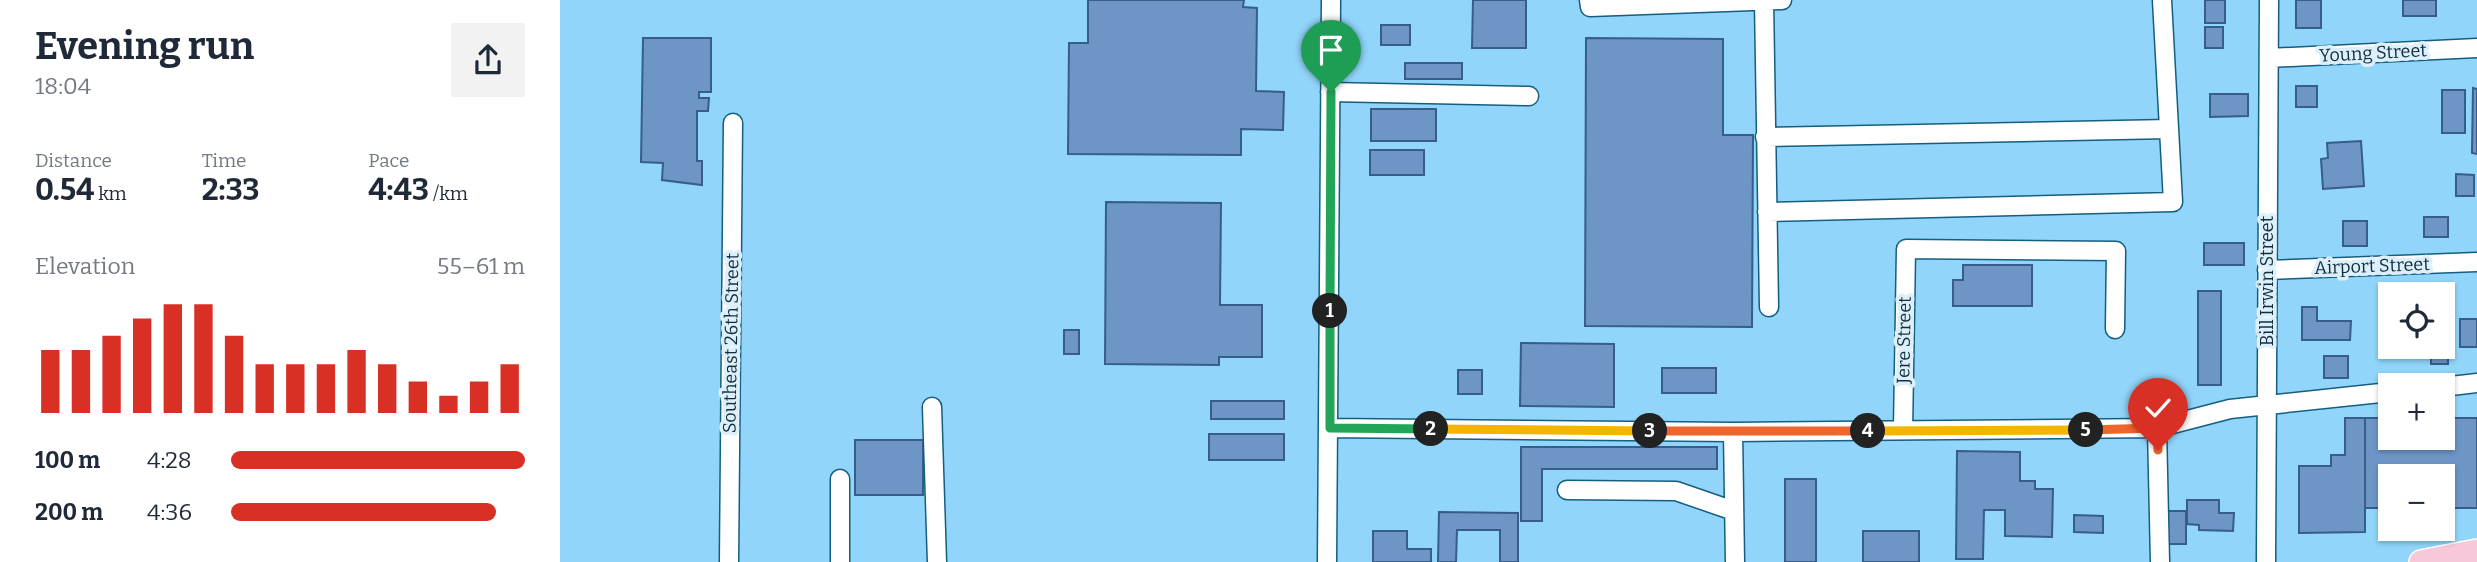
<!DOCTYPE html>
<meta charset="utf-8">
<style>
:root{--surface:#fff;--page:#f2f2f3;--text:#1f2937;--muted:#747a83;--accent:#d93025}
body{margin:0;font-family:Bitter,serif;background:var(--page);color:var(--text);height:100vh;display:flex;flex-direction:column;font-size:26px;white-space:nowrap}
*{box-sizing:border-box;margin:0}
p{font-size:23px;color:var(--muted)}
.icon{flex:none;width:38px;height:38px;fill:none;stroke:currentColor;stroke-width:2;stroke-linecap:round;stroke-linejoin:round}
.map{position:relative;flex:1;overflow:hidden}
.drawer{display:flex;flex-direction:column;background:var(--surface);width:560px}
.drawer>*{flex:none}
.buttons{position:absolute;left:1818px;top:282px;display:grid;gap:14px}
.buttons a{display:grid;place-items:center;width:77px;height:77px;border-radius:0px;background:var(--surface);box-shadow:0 2px 5px #0004;font-size:35px}
.pin{position:absolute;display:grid;place-items:center;width:60px;height:60px;color:#fff;margin:-72px -30px;border-radius:50% 50% 50% 0;rotate:-45deg;box-shadow:0 0 7px #0007}
.pin .icon{rotate:45deg}
.km{position:absolute;width:35px;height:35px;margin:-18px;border-radius:50%;background:#222;color:#fff;font-size:19px;line-height:35px;text-align:center}
.round{display:grid;place-items:center;flex:none;width:74px;height:74px;border-radius:0px;background:var(--page)}
.headline{display:flex;align-items:center;justify-content:space-between;height:119px;padding:0 35px}
h1{font-size:38px;font-weight:700;line-height:52px}
.stats{display:grid;grid-template-columns:repeat(3,1fr);gap:10px;height:119px;padding:7px 35px}
.stats div{display:grid;align-content:center}
.stats b{font-size:30px;font-weight:700}
.stats small{font-size:19px;font-weight:400}
.stats p{font-size:19px}
.chart{height:196px;padding:14px 35px}
.chart p{display:flex;justify-content:space-between}
.chart svg{width:100%;height:126px;margin-top:7px;stroke:var(--accent);stroke-width:6}
ul{padding:0 35px;list-style:none;font-size:23px}
li{display:grid;grid-template-columns:112px 84px 1fr;align-items:center;height:52px}
li i{height:18px;border-radius:9px;background:var(--accent)}
main{display:flex;flex:1;min-height:0}
.map>svg:first-child{display:block}
.building{fill:#6d96c7;stroke:#365d8b;stroke-width:2}
.lines{fill:none;stroke-linecap:round;stroke-linejoin:round}
.minor-casing{stroke:#145e7f;stroke-width:21}
.major-casing{stroke:#fff;stroke-width:26}
.minor{stroke:#fff;stroke-width:18}
.major{stroke:#f7c7da;stroke-width:23}
.split-1-casing{stroke:#fff;stroke-width:14}
.split-2-casing{stroke:#fff;stroke-width:14}
.split-3-casing{stroke:#fff;stroke-width:14}
.split-4-casing{stroke:#fff;stroke-width:14}
.split-5-casing{stroke:#fff;stroke-width:14}
.split-6-casing{stroke:#fff;stroke-width:14}
.split-1{stroke:#22a559;stroke-width:9}
.split-2{stroke:#22a559;stroke-width:9}
.split-3{stroke:#f5b400;stroke-width:9}
.split-4{stroke:#f0652b;stroke-width:9}
.split-5{stroke:#f5b400;stroke-width:9}
.split-6{stroke:#f0652b;stroke-width:9}
.labels{text-anchor:middle;stroke-width:7;stroke-linejoin:round;paint-order:stroke}
.street-label{font-size:18px;fill:#102d3b;stroke:#dceffb}
</style>
<main>
<section class="drawer">
<div class="headline"><div><h1>Evening run</h1><p>18:04</p></div><a class="round"><svg class="icon" aria-label="share" viewBox="0 0 24 24"><path d="M12 15V3M7 8l5-5 5 5M5 13v7h14v-7"/></svg></a></div>
<div class="stats">
<div><p>Distance</p><b>0.54<small> km</small></b></div>
<div><p>Time</p><b>2:33</b></div>
<div><p>Pace</p><b>4:43<small> /km</small></b></div>
</div>
<div class="chart"><p><span>Elevation</span>55–61 m</p>
<svg viewBox="0 0 160 44" preserveAspectRatio="none"><path d="M5 44V22M15 44V22M25 44V17M35 44V11M45 44V6M55 44V6M65 44V17M75 44V27M85 44V27M95 44V27M105 44V22M115 44V27M125 44V33M135 44V38M145 44V33M155 44V27"/></svg>
</div>
<ul>
<li><b>100 m</b>4:28<i style="width:100%"></i></li>
<li><b>200 m</b>4:36<i style="width:90%"></i></li>
</ul>
</section>
<div class="map">
<svg width="1917" height="562" viewBox="0 0 1917 562">
<rect width="100%" height="100%" fill="#91d5fb"/>
<path class="building" d="M528,0H684L683,7L697,8L696,91L724,92L723,130L681,129V155L508,154L509,43H528Z
M913,0H966V48H912Z
M1645,0H1665V23H1645Z
M1736,0H1761V28H1736Z
M1843,0H1876V16H1843Z
M821,25H850V45H821Z
M1645,27H1663V48H1645Z
M83,38H151V92H139V98H149L148,111H137V161H142V185L102,180L103,163L81,162Z
M1026,38L1163,39V135H1193L1192,327L1025,326Z
M845,63H902V79H845Z
M1736,86H1757V107H1736Z
M1913,88L1917,89V154L1912,153Z
M1882,90H1905V133H1882Z
M1650,94H1688V116L1650,117Z
M811,109H876V141H811Z
M1801,141L1804,186L1763,189L1761,159L1768,158L1767,143Z
M810,150H864V175H810Z
M1896,174L1914,175V196H1896Z
M546,202L661,203L660,305H702V357H659V365L545,364Z
M1864,217H1888V237H1864Z
M1783,221H1807V246H1783Z
M1644,243H1684V265H1644Z
M1403,265H1472V306H1393V280H1403Z
M1638,291H1661V385H1638Z
M1742,307H1757V321H1791L1790,340H1742Z
M1900,319H1917V347H1900Z
M504,330H519V354H504Z
M1883,340H1888V364H1871V346H1883Z
M961,343L1054,344V407L960,406Z
M1764,356H1788V378H1764Z
M1102,368H1156V393H1102Z
M898,370H922V394H898Z
M651,401H724V419H651Z
M1785,418H1805V532L1739,533V466H1771V455H1785Z
M1805,418H1830V438H1883V418H1917V508H1883V476H1830V508H1805Z
M649,434H724V460H649Z
M295,440H363V495H295Z
M961,447H1157V469H982V521H961Z
M1397,451L1460,452V481H1475V489H1493L1492,537L1445,536V510H1424L1423,559H1396Z
M1225,479H1256V562H1225Z
M1627,500H1659V513H1674L1673,531L1639,530V525L1627,524Z
M1607,511H1626V544H1607Z
M879,512L958,513V562H940V530H897L896,562H878Z
M1514,515L1543,516V533L1514,532Z
M813,531H847V549H871V562H813Z
M1303,531H1359V562H1303Z"/>
<g class="lines">
<defs>
<path id="minor" d="M1029,0L1030,7L1222,0
M1204,0L1209,307
M1709,58L1917,48
M770,92L969,96
M1205,137L1609,129
M1207,212L1613,202L1602,0
M1707,270L1917,262
M1883,387L1917,383
M372,407L377,562
M770,428L1173,432L1597,428L1670,409L1830,392
M1597,428L1600,562
M1343,430L1346,249L1556,251L1555,329
M1173,432L1175,562
M1007,490L1116,491L1174,511
M169,562L173,123
M280,562V479
M767,562L771,0
M1706,562L1709,0"/>
<path id="major" d="M1861,562L1917,551"/>
</defs>
<use href="#minor" class="minor-casing"/>
<use href="#major" class="major-casing"/>
<use href="#minor" class="minor"/>
<use href="#major" class="major"/>
</g>
<g class="lines">
<defs>
<path id="split-1" d="M770,311L771,92"/>
<path id="split-2" d="M770,311V428L871,429"/>
<path id="split-3" d="M871,429L1090,431"/>
<path id="split-4" d="M1090,431H1308"/>
<path id="split-5" d="M1308,431L1526,430"/>
<path id="split-6" d="M1526,430L1597,428L1598,450"/>
</defs>
<use href="#split-1" class="split-1-casing"/>
<use href="#split-2" class="split-2-casing"/>
<use href="#split-3" class="split-3-casing"/>
<use href="#split-4" class="split-4-casing"/>
<use href="#split-5" class="split-5-casing"/>
<use href="#split-6" class="split-6-casing"/>
<use href="#split-1" class="split-1"/>
<use href="#split-2" class="split-2"/>
<use href="#split-3" class="split-3"/>
<use href="#split-4" class="split-4"/>
<use href="#split-5" class="split-5"/>
<use href="#split-6" class="split-6"/>
</g>
<g class="labels">
<g class="street-label">
<text transform="translate(1813 53) rotate(-3)" y="6">Young Street</text>
<text transform="translate(1812 266) rotate(-2)" y="6">Airport Street</text>
<text transform="translate(1707 281) rotate(-90)" y="6">Bill Irwin Street</text>
<text transform="translate(1344 340) rotate(-89)" y="6">Jere Street</text>
<text transform="translate(171 343) rotate(-89)" y="6">Southeast 26th Street</text>
</g>
</g>
</svg>
<div class="buttons">
<a><svg class="icon" aria-label="locate" viewBox="0 0 24 24"><circle cx="12" cy="12" r="6"/><path d="M12 2v4M12 18v4M2 12h4M18 12h4"/></svg></a>
<a>+</a>
<a>−</a>
</div>
<div class="pin" style="left:771px;top:92px;background:#1e9e55"><svg class="icon" aria-label="arrive" viewBox="0 0 24 24"><path d="M6 21V4h12l-3 4 3 4H6"/></svg></div>
<div class="pin" style="left:1598px;top:450px;background:#d93025"><svg class="icon" aria-label="check" viewBox="0 0 24 24"><path d="M5 12l5 5 9-10"/></svg></div>
<b class="km" style="left:770px;top:311px">1</b>
<b class="km" style="left:871px;top:429px">2</b>
<b class="km" style="left:1090px;top:431px">3</b>
<b class="km" style="left:1308px;top:431px">4</b>
<b class="km" style="left:1526px;top:430px">5</b>
</div>
</main>
